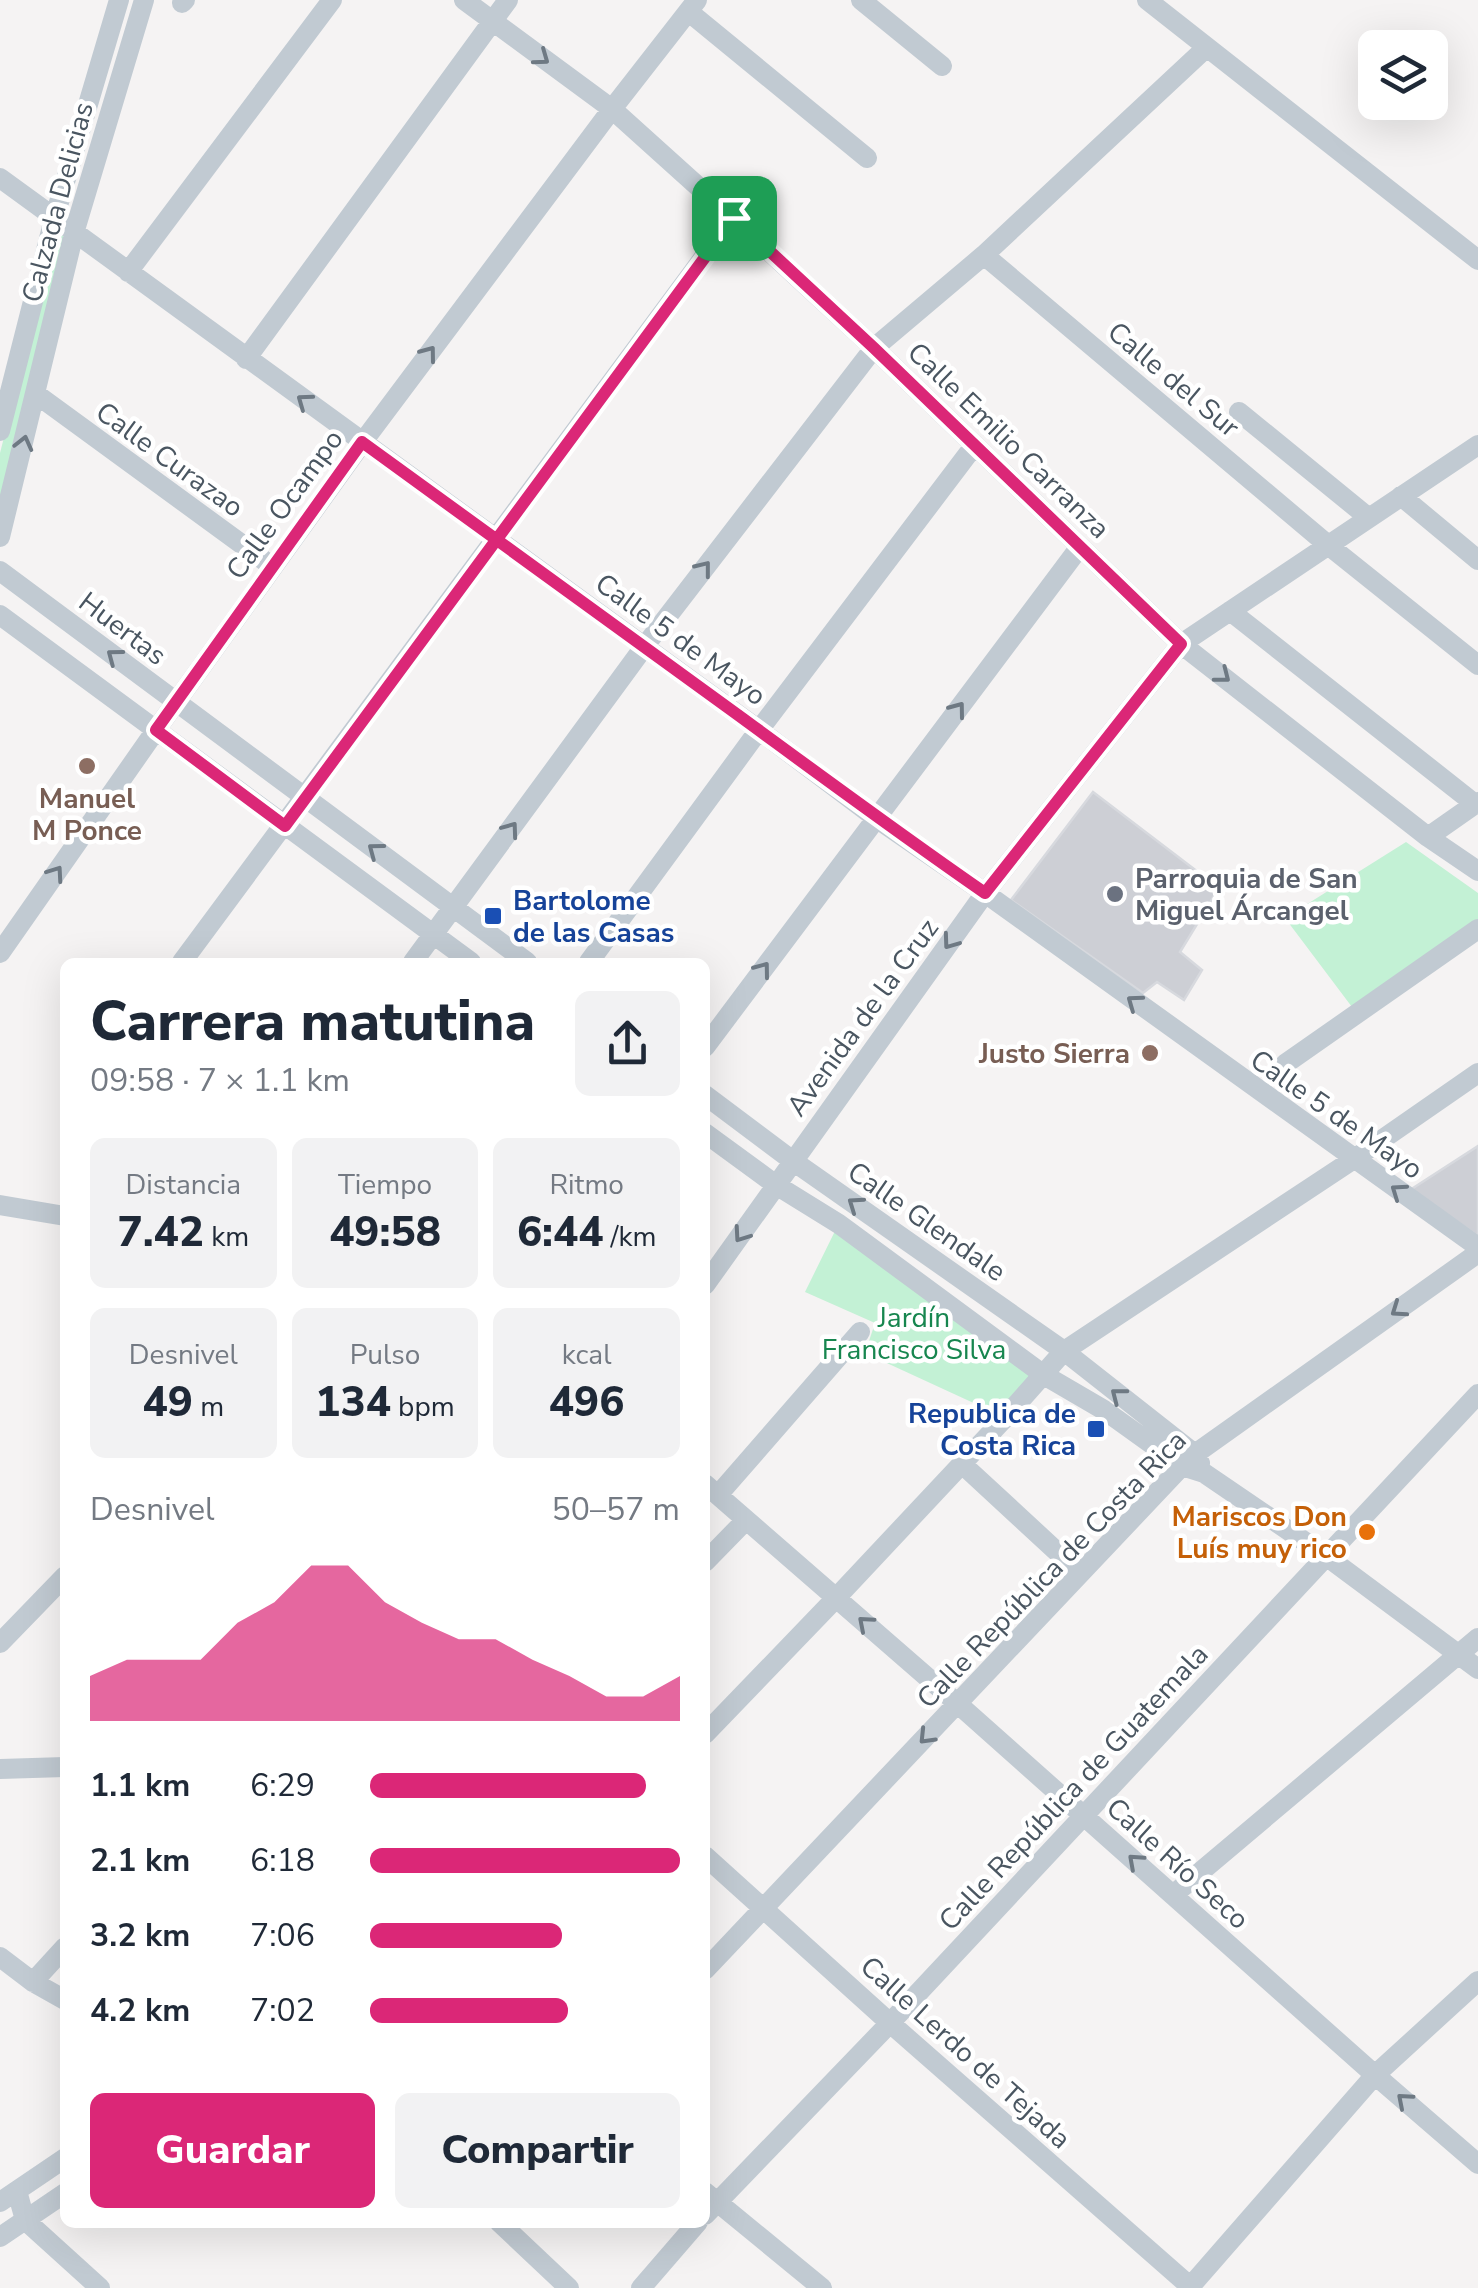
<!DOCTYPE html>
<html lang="es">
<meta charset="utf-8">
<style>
:root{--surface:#fff;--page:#f2f2f3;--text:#1f2937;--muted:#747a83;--accent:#db2777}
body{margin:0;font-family:"Nunito Sans",sans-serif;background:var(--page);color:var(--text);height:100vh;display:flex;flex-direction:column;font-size:38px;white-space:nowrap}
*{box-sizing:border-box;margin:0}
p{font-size:32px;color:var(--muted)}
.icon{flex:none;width:55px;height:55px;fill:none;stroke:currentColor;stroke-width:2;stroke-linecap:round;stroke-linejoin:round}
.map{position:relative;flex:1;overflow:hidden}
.details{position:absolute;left:60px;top:958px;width:650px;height:1270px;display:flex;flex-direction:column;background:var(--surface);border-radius:15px;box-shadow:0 10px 40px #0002}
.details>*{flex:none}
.tools{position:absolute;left:1358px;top:30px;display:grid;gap:20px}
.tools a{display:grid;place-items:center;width:90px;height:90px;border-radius:15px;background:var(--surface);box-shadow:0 10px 40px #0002;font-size:50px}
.pin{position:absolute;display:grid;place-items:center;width:85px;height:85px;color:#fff;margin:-42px;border-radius:20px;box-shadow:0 5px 15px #0006}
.round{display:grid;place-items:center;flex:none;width:105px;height:105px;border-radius:15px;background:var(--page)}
.overview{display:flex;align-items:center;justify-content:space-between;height:170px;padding:0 30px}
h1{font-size:55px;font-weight:800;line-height:75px}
.stats{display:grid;grid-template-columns:repeat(3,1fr);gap:15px;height:170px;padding:10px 30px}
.stats div{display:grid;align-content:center;border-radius:15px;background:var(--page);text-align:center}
.stats b{font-size:42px;font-weight:800}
.stats small{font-size:28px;font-weight:400}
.stats p{font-size:28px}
.chart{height:280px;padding:20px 30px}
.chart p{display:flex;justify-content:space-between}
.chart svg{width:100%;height:180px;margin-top:10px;fill:var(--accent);opacity:.7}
.action{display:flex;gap:20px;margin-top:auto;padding:20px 30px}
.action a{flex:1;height:115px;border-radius:15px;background:var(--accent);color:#fff;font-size:40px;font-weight:800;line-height:115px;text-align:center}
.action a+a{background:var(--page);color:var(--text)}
ul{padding:0 30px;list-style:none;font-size:32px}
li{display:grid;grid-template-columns:160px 120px 1fr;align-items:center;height:75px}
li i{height:25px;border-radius:12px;background:var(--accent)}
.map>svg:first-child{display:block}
.green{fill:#c3f1d5}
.building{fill:#cdcfd5;stroke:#d7d9de;stroke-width:2.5}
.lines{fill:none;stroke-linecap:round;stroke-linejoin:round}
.minor{stroke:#c1cad2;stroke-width:20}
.oneway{stroke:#6e7983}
.route-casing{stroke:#fff;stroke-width:20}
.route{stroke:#db2777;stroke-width:12}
.education-dot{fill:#8d6e63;stroke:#fff;stroke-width:4}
.worship-dot{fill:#6b7280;stroke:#fff;stroke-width:4}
.transit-dot{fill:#1a4fb4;stroke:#fff;stroke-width:4}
.food-dot{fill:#e8710a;stroke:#fff;stroke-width:4}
.labels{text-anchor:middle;stroke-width:9;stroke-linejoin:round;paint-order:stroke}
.street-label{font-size:28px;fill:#4a5661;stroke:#fff}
.education-label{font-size:28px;font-weight:bold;fill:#785e54;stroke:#fff}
.worship-label{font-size:28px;font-weight:bold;fill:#5b616d;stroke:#fff;text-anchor:start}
.transit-label{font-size:28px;font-weight:bold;fill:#164399;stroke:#fff;text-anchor:start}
.park-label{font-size:28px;fill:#17864f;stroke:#fff}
.food-label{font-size:28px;font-weight:bold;fill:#c56008;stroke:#fff;text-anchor:end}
</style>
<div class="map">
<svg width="1478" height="2288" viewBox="0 0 1478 2288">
<rect width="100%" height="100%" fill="#f5f3f3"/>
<path class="green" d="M57,229L68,238L0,535V453Z
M1406,842L1478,893V929L1358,1015L1285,918Z
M836,1229L1040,1377L1004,1417L865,1353L875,1323L805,1292Z"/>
<path class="building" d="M1093,792L1219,888L1180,952L1202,970L1184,1000L1157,982L1143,993L1011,900Z
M1478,1146V1236L1410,1190Z"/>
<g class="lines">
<path class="minor" d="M464,0L612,109L733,218L874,348L1181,644L1428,837L1478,871
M861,0L942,66
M1147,0L1478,260
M182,3L185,0
M689,12L867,158
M0,178L759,730L876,818L985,893L1478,1247
M984,255L1328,545L1478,665
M128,272L332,0
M246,359L508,0
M36,394L273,567
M1239,412L1369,518
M0,431L54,219L119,0
M1401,496L1478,560
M0,537L74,233L144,0
M0,571L527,962
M1230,611L1475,804
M0,615L471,962
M1428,837L1478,802
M0,953L156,730L362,443L612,109L697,0
M182,962L733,218
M413,962L644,647L874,348L984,255L1207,47
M589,962L759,730L974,446
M705,1047L1079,548
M1285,1064L1478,929
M705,1095L793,1161L1064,1351L1195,1454L1200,1463
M705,1133L776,1185L839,1224L1044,1375L1104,1410L1182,1466L1204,1473L1326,1556L1478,1669
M0,1205L65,1216
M705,1285L985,893L1181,644L1478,445
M962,1464L1080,1573
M705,1484L958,1704L1375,2075L1478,2164
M718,1495L860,1332
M705,1562L746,1520
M0,1643L65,1576
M705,1734L836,1598L1002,1421L1064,1351L1354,1159L1478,1073
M0,1769L65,1767
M705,1856L890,2023L1192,2288
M1173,1895L1478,1638
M0,1957L33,1982L65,2000
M705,1970L1182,1466L1195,1454L1478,1253
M33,1982L65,1947
M17,2191L25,2220L100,2288
M705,2192L822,2288
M0,2202L65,2158
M705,2215L890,2023L1478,1394
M499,2222L569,2288
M0,2237L65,2193
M641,2288L698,2222
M1189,2288L1375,2075L1478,1981"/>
</g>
<defs><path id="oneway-chevron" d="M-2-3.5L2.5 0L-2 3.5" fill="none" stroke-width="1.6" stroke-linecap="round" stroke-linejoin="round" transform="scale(2.5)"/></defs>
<g class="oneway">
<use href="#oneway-chevron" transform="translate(542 58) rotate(36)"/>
<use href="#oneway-chevron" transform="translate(429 353) rotate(-53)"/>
<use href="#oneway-chevron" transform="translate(304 401) rotate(-144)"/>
<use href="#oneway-chevron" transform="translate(24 443) rotate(-76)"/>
<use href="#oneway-chevron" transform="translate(704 568) rotate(-52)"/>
<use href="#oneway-chevron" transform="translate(114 656) rotate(-143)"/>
<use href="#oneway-chevron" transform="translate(1223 676) rotate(38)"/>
<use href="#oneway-chevron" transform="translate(958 709) rotate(-53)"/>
<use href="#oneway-chevron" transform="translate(511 829) rotate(-54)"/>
<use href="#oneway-chevron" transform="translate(375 850) rotate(-143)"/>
<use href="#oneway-chevron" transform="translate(56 873) rotate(-55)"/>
<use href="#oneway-chevron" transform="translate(950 942) rotate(126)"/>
<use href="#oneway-chevron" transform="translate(763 969) rotate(-53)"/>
<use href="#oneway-chevron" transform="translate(1134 1002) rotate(-144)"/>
<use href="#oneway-chevron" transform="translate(1398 1191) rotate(-145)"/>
<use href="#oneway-chevron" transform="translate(855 1204) rotate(-145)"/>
<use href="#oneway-chevron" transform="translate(741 1235) rotate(125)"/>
<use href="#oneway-chevron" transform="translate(1398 1310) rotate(145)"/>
<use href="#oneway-chevron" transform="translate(1118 1395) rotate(-142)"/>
<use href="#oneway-chevron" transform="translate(865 1623) rotate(-139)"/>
<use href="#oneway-chevron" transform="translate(926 1737) rotate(134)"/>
<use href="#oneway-chevron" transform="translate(1135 1861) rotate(-138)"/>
<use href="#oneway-chevron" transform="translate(1404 2100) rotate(-139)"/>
</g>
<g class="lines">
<defs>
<path id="route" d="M734,218L285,826L156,730L362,442C488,533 613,624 738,715C820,775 901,835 985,893L1181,644L874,348L734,218"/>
</defs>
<use href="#route" class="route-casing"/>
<use href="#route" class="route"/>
</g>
<g class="education-dot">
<circle cx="87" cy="766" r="10"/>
<circle cx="1150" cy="1053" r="10"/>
</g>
<circle class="worship-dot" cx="1115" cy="894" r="10"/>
<g class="transit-dot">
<rect x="483" y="906" width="20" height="20" rx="5"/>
<rect x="1086" y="1419" width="20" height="20" rx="5"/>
</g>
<circle class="food-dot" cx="1367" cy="1532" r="10"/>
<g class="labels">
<g class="street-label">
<text transform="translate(57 202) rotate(-75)" y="10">Calzada Delicias</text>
<text transform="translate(1174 379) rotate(40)" y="10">Calle del Sur</text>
<text transform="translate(1009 440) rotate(44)" y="10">Calle Emilio Carranza</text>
<text transform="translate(170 459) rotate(36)" y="10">Calle Curazao</text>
<text transform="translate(284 504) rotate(-54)" y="10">Calle Ocampo</text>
<text transform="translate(123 628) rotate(37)" y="10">Huertas</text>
<text transform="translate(681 639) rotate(36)" y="10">Calle 5 de Mayo</text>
<text transform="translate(862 1017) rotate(-54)" y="10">Avenida de la Cruz</text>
<text transform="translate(1337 1114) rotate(35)" y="10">Calle 5 de Mayo</text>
<text transform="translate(927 1221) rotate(35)" y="10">Calle Glendale</text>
<text transform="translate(1051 1569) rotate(-46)" y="10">Calle República de Costa Rica</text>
<text transform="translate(1073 1787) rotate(-47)" y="10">Calle República de Guatemala</text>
<text transform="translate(1178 1863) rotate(42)" y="10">Calle Río Seco</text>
<text transform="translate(966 2052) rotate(42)" y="10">Calle Lerdo de Tejada</text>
</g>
<g class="education-label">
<text x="87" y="808">Manuel<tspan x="87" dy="32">M Ponce</tspan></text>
<text x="1130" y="1063" text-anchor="end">Justo Sierra</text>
</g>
<g class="worship-label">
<text x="1135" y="888">Parroquia de San<tspan x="1135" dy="32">Miguel Árcangel</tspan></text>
</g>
<g class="transit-label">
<text x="513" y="910">Bartolome<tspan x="513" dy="32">de las Casas</tspan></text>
<text x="1076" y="1423" text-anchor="end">Republica de<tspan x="1076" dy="32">Costa Rica</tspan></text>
</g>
<g class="park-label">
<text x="914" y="1327">Jardín<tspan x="914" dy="32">Francisco Silva</tspan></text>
</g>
<g class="food-label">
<text x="1347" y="1526">Mariscos Don<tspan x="1347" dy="32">Luís muy rico</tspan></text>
</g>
</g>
</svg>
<div class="tools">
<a><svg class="icon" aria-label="layers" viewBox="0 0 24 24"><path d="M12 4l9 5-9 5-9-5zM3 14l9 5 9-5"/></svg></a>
</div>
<div class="pin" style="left:734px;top:218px;background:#1e9e55"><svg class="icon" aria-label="arrive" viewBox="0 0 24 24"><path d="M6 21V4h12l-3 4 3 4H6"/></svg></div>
<section class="details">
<div class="overview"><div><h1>Carrera matutina</h1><p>09:58 · 7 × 1.1 km</p></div><a class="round"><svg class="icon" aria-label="share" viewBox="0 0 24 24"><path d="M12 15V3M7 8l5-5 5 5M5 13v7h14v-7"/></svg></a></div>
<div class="stats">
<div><p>Distancia</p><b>7.42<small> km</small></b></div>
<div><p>Tiempo</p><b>49:58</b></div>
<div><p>Ritmo</p><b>6:44<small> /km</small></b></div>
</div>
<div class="stats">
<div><p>Desnivel</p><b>49<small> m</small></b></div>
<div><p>Pulso</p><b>134<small> bpm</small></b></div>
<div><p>kcal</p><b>496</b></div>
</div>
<div class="chart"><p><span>Desnivel</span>50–57 m</p>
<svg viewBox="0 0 160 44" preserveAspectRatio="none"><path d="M0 44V33L10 29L20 29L30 29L40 20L50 15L60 6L70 6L80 15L90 20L100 24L110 24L120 29L130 33L140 38L150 38L160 33V44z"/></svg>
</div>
<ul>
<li><b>1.1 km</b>6:29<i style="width:89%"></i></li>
<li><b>2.1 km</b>6:18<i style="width:100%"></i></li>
<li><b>3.2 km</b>7:06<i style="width:62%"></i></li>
<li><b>4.2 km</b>7:02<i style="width:64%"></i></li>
</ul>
<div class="action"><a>Guardar</a><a>Compartir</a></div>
</section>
</div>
